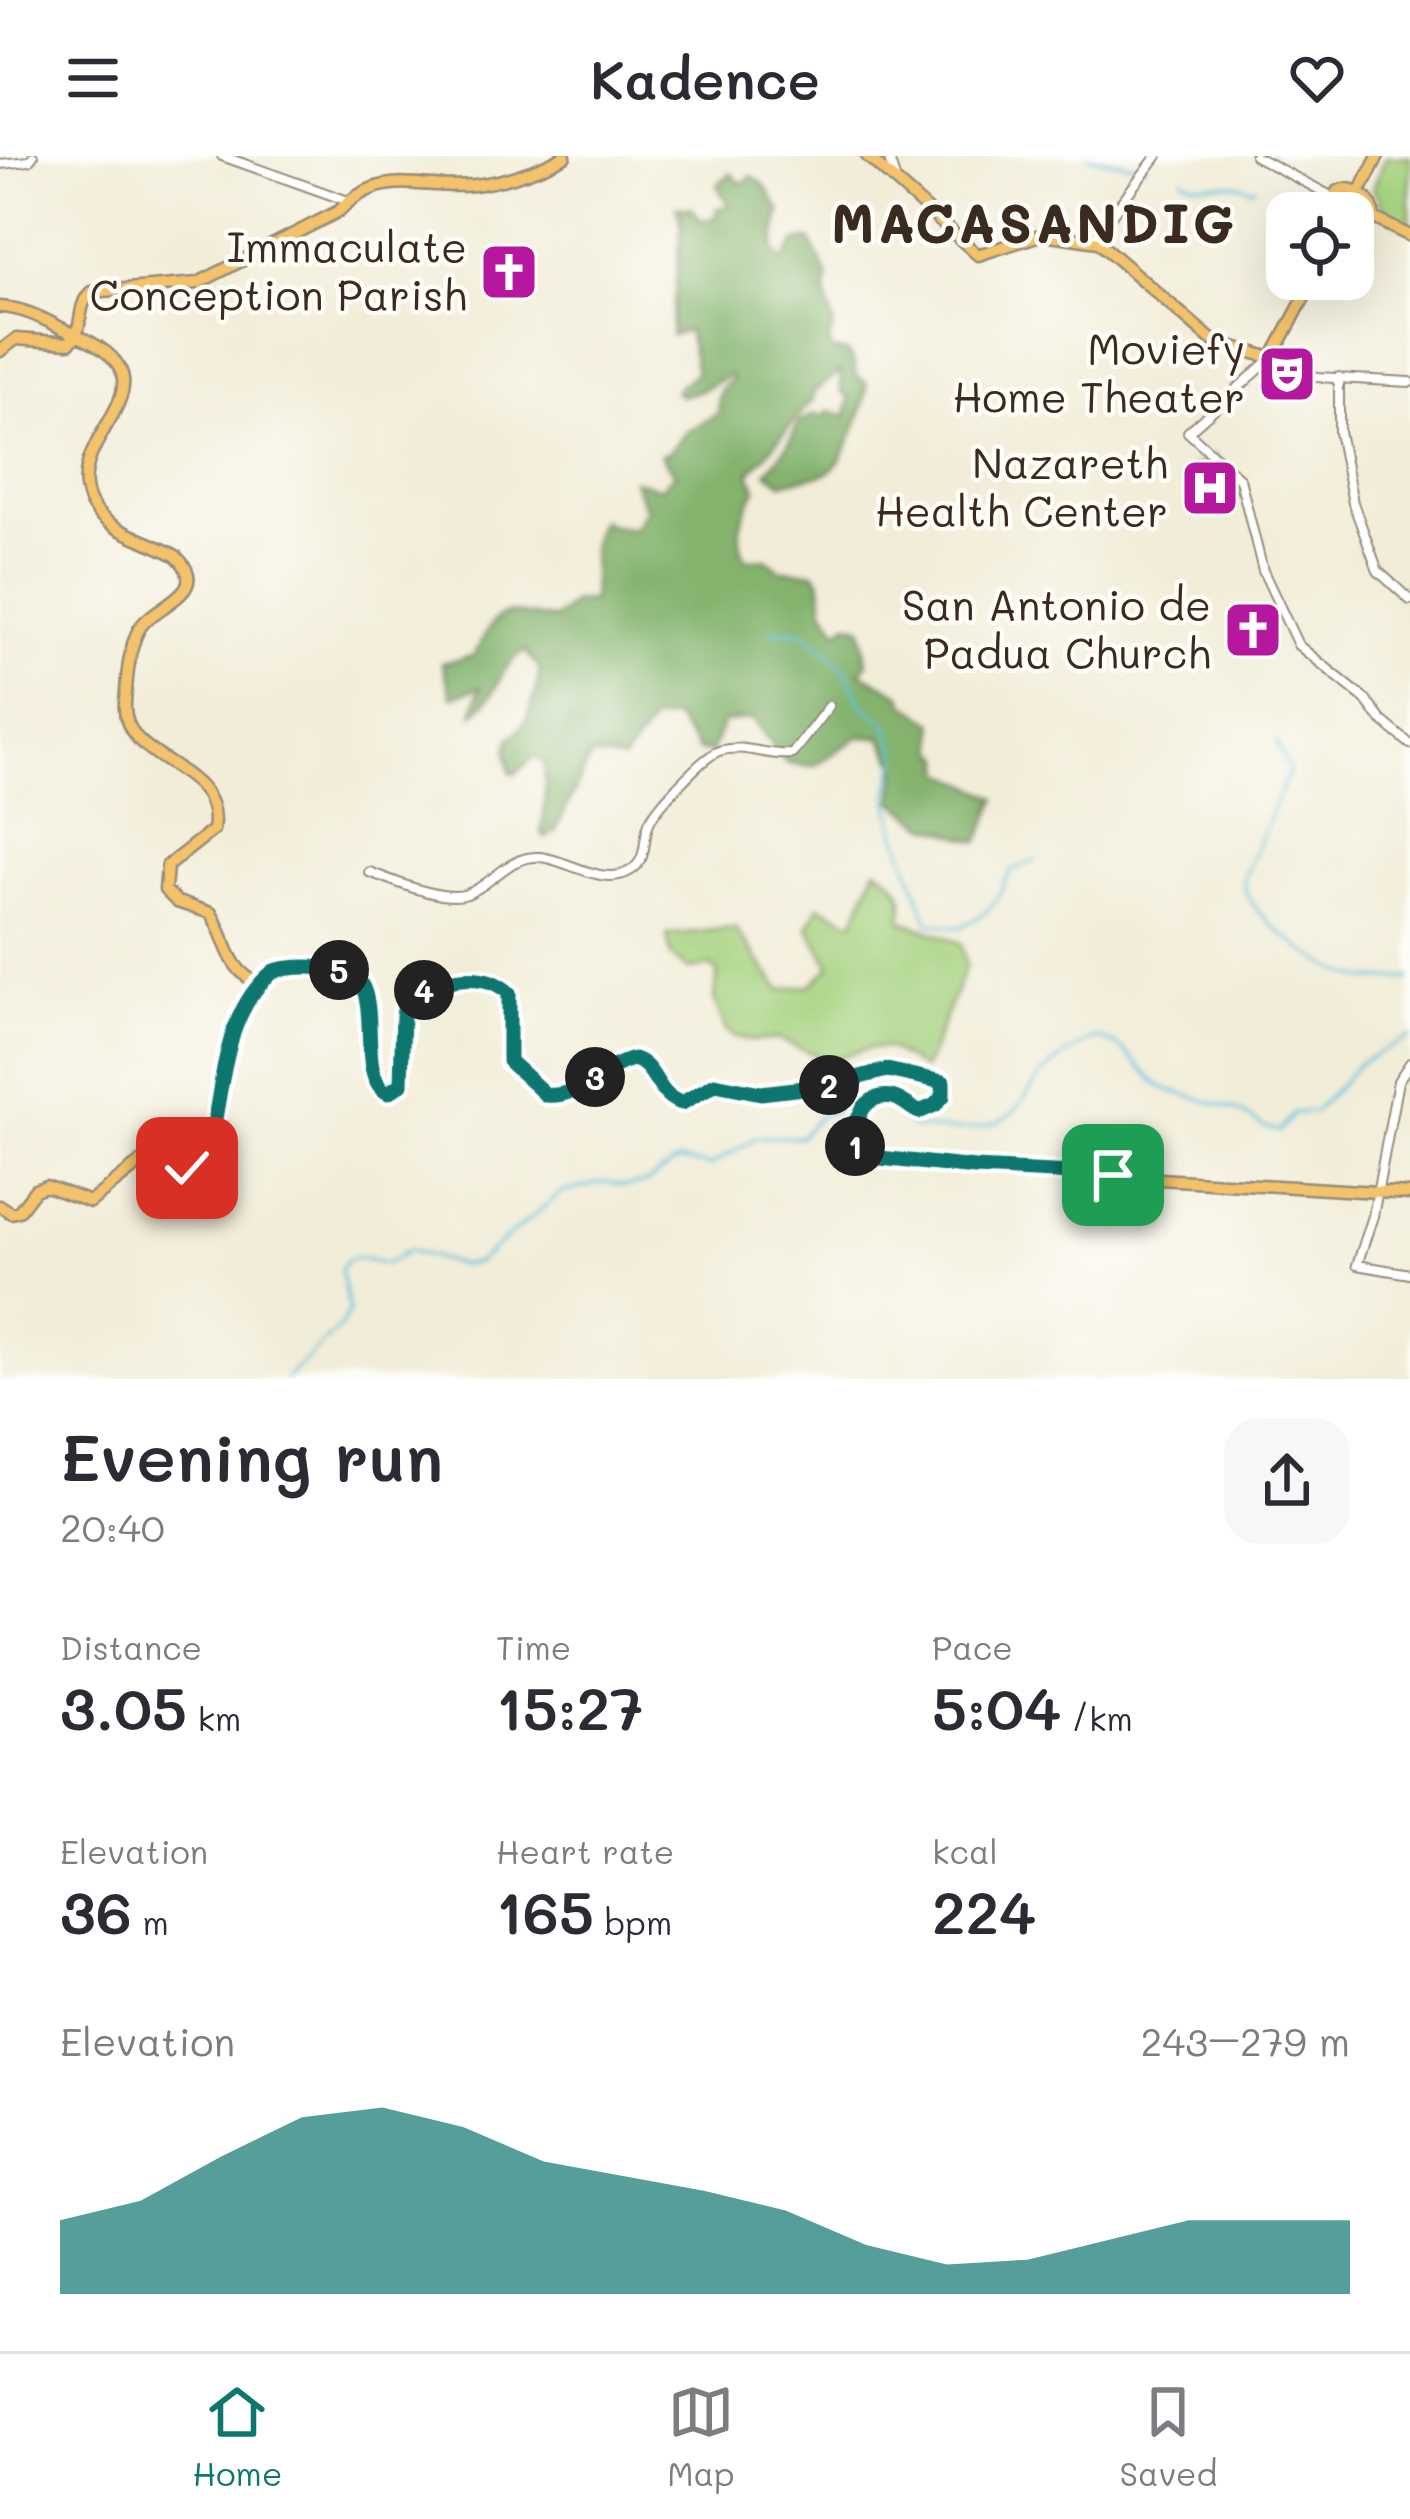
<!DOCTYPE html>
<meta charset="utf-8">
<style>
:root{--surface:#fff;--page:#f7f7f7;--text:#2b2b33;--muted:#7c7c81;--line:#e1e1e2;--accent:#0f766e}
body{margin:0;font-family:Mali,sans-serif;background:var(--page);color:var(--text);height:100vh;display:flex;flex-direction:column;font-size:45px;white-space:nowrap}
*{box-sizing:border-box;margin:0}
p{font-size:39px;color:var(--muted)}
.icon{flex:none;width:66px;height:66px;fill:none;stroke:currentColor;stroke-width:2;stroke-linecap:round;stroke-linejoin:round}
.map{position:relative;height:1223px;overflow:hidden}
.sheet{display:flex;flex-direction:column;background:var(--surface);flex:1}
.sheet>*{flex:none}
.controls{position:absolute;left:1266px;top:36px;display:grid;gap:24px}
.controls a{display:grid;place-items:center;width:108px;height:108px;border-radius:24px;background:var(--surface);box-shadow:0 12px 48px #0002;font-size:60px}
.pin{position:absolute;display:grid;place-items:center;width:102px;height:102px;color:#fff;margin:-51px;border-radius:24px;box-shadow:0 6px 18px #0006}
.km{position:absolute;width:60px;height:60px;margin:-30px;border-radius:50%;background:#222;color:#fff;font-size:33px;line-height:60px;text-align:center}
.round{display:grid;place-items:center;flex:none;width:126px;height:126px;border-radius:36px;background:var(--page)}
.overview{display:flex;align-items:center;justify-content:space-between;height:204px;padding:0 60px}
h1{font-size:66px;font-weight:600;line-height:90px}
.stats{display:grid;grid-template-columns:repeat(3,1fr);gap:18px;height:204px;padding:12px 60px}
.stats div{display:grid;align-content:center}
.stats b{font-size:60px;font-weight:600}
.stats small{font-size:33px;font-weight:400}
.stats p{font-size:33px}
.chart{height:336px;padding:24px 60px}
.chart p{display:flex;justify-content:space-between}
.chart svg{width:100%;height:216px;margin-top:12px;fill:var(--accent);opacity:.7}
header{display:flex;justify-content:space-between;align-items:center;height:156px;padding:0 60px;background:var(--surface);font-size:54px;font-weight:600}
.menu{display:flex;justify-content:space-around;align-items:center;height:168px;border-top:3px solid var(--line);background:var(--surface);font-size:33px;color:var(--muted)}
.menu a{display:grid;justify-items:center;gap:6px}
.menu .active{color:var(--accent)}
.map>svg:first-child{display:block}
.green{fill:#a4d17e;stroke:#707e4e;stroke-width:3}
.forest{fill:#83b36d;stroke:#5f6e46;stroke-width:3}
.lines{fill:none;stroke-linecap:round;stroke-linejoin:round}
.stream{stroke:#5fc3dd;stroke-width:3}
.minor-casing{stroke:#968c7b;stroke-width:12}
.major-casing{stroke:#968c7b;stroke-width:15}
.minor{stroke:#fff;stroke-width:8}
.major{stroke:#f3c26a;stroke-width:10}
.route-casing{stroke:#fff;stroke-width:24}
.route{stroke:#0f766e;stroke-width:15}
.labels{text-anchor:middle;stroke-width:9;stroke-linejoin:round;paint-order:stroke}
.poi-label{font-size:42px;fill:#3b2a1e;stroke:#fdfcf7;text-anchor:end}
.district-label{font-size:54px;font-weight:bold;letter-spacing:3px;fill:#3b2a1e;stroke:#fdfcf7}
</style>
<header><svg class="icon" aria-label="menu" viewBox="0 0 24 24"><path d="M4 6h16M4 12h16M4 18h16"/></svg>Kadence<svg class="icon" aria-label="heart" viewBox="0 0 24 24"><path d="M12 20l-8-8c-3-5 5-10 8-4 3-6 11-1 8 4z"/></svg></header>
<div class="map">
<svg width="1410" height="1223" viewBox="0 0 1410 1223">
<rect width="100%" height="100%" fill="#fdfcf7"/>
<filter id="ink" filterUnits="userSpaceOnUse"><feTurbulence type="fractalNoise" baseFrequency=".00833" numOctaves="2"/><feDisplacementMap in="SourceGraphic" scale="24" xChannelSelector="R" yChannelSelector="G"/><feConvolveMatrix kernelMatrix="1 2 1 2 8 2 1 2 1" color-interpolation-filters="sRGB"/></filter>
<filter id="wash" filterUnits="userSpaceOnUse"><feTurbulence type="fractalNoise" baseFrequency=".004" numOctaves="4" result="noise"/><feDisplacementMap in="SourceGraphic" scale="48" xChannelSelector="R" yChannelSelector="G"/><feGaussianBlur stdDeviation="2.7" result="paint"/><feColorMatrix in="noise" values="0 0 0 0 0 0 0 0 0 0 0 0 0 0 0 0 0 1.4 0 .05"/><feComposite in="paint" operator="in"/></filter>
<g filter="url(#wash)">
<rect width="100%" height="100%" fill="#f2edd8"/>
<path class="green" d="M1385,0H1410V73L1387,61L1373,32Z
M1212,299L1239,326L1242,341L1206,345L1185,318Z
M876,712C898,725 908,739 901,764L961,787L966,810L924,913L887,892H870L828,904L777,883L754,885L733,880L726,875L714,842L718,817L711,810L688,813L671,800L667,779L735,772L780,834L811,829L831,810L808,771L819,750L854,766Z"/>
<path class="forest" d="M731,17L741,28L752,20L764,29L780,54L774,93L782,106L796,86L810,84L828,121L825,138L834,168L829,183L831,194L846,196L853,205L856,220L866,227C869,243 844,307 830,315C816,323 797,321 782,327L767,316L788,289L799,266L816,258L823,262L829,255L846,260L849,242L841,235L840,216L813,236V243L750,317L756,333C742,360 733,373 745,403H767L780,414L814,416L820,423L824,453L838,475L848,467L862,471L867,508L860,516L902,539L905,548L934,566L936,594L944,602V616L997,642L979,686L926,669L893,645L898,611L881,581H858L814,610L786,607L753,563L723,566L711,596L698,594L674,562L652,565L623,605L591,600L555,676L545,682L541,677C547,653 544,632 545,607L534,600L516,618L511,617L507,596L510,582C531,569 536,537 540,513L525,495C494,514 503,535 473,558L480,531L452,541L442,507L474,500C501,445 500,457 555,463L574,446L592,445C597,413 585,395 601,363L609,369L634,373L646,353L633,324L660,332L675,318L661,299L668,297L687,275L719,257C718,241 717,232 732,224L730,219L703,233L681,240L674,235L696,216L688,175L671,179L682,68L677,51L692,52L701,64L716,62L717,52L729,51L717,29Z"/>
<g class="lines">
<path class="stream" d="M1087,0L1144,11
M1271,4L1272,0
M1182,22C1204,35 1228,20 1250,33L1255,31
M771,475H803L845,514L863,550L885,565L898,601L888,638L896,676L929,767L961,771L984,758L996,744L1011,715L1036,704
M1277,586L1289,615L1243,723C1243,758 1322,811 1353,820C1369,826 1393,822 1410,822
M874,949C893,944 898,960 911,971C941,975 976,978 1004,963C1021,954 1028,934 1041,920C1056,905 1075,892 1095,883C1130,885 1138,919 1166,933L1234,953L1267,972L1280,975L1294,957L1315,956L1359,907L1410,881
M286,1223L342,1169L349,1154L340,1113C353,1094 365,1104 386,1108L409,1094L460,1109L476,1107L561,1037L604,1026L626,1030L645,1027L678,1005L710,1010L757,981H800L820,959L858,952"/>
</g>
</g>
<g filter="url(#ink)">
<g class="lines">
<defs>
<path id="minor" d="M222,0L348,45
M888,0L895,22
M1255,0L1333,41
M0,8L29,5L33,0
M1092,84L1157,0
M1339,221V276L1353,347L1378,415L1410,444
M1410,226L1317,221L1272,202L1188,276L1240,323L1263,415L1298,489L1365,543L1381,564L1410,588
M369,716C392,724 444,747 467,738C492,729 509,699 539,701C567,703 601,730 628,716C649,705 642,685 649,667C655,652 704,600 719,595C743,587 768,601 792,598L829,550
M1410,907L1398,925L1373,1060L1357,1109L1410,1118"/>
<path id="major" d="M867,0L978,99L1043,78L1098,86L1213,185L1272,202L1314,123
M1363,30L1378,0
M1332,57C1327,0 1410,61 1353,73
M1374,62L1410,80
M0,151C29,152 53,169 78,180C187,228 61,280 90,345C104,376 150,384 176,400C215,438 151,448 138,475C128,495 127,524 125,547C120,608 225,607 213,674L167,710L165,734L177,746L211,757C228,785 226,813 259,828
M0,195L16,183L69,187C85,176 75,151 91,136L198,127L339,55C383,10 421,35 474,29C507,25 536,15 565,0
M0,1050L11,1057L19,1055L35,1034L46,1030L90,1046L145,1003L180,1011L198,1009L208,995C224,937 221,860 270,817C294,806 340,806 360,825L374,922L381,935L388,937L401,928L403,859L406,846C434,824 481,811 509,837V905L546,939C582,943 607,898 643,906C653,919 665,954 688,946C698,942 705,932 715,928L761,937L829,929L887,914L943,926V940L935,949L919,956C909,952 902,943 892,941C859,935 847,978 861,1000L975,1012L1410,1038"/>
</defs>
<use href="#minor" class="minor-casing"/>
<use href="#major" class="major-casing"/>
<use href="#minor" class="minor"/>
<use href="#major" class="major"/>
</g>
</g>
<g class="lines" filter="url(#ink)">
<defs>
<path id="route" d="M187,1012L198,1009L208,995C224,936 221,856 274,815C293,810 311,810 331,813C340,814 351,814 357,822C381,848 356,920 388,937L401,928L403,859L406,846C433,824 481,811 509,837V905L546,939C578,943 603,910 634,903C657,910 656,941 682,947L715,928L761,937L829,929L887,914L943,926V940L935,949L919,956C910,952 902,943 892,941C859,935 847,979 861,1000L975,1012L1113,1019"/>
</defs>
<use href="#route" class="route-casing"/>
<use href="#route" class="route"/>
</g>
<defs>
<symbol id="church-square" viewBox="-11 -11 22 22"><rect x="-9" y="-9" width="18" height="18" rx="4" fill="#b5179e" stroke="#fdfcf7"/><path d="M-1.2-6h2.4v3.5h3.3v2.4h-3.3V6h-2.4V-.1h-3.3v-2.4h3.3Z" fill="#fff"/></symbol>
<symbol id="theatre-square" viewBox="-11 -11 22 22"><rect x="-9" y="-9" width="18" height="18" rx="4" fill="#b5179e" stroke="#fdfcf7"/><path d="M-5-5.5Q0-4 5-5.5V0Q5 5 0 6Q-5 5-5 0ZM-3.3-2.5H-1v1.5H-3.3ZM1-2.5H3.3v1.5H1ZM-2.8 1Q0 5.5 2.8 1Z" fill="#fff"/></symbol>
<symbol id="hospital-square" viewBox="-11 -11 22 22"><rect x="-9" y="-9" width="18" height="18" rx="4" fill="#b5179e" stroke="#fdfcf7"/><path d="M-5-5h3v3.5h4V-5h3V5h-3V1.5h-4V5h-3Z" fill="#fff"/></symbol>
</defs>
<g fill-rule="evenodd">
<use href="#church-square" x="476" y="83" width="66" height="66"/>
<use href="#theatre-square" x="1254" y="185" width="66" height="66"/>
<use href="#hospital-square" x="1177" y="299" width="66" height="66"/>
<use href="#church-square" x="1220" y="441" width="66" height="66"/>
</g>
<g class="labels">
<g class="poi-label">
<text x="467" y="107">Immaculate<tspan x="467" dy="48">Conception Parish</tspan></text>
<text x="1245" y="209">Moviefy<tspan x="1245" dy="48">Home Theater</tspan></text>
<text x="1168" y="323">Nazareth<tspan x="1168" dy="48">Health Center</tspan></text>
<text x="1211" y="465">San Antonio de<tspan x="1211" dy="48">Padua Church</tspan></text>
</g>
<g class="district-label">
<text x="1034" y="87">MACASANDIG</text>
</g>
</g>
</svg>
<div class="controls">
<a><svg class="icon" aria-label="locate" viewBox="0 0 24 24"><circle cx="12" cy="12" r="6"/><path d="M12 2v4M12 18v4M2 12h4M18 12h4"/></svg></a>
</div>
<div class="pin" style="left:1113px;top:1019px;background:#1e9e55"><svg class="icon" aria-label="arrive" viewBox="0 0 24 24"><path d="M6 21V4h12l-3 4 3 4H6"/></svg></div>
<div class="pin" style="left:187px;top:1012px;background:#d93025"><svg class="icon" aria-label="check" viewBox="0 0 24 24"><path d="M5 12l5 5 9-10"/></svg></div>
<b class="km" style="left:855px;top:990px">1</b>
<b class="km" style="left:829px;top:929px">2</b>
<b class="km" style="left:595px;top:921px">3</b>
<b class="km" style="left:424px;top:834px">4</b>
<b class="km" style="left:339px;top:814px">5</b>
</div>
<section class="sheet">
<div class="overview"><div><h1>Evening run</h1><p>20:40</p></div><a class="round"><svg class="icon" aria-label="share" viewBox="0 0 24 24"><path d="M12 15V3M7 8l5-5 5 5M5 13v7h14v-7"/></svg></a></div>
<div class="stats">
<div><p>Distance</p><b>3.05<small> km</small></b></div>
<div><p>Time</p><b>15:27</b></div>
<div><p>Pace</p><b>5:04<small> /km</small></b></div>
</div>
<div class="stats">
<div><p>Elevation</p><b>36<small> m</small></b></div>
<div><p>Heart rate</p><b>165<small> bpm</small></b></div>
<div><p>kcal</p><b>224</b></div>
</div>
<div class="chart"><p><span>Elevation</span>243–279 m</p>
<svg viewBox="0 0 160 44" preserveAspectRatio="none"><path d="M0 44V29L10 25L20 16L30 8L40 6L50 10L60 17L70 20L80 23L90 27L100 34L110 38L120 37L130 33L140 29L150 29L160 29V44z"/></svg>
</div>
</section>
<nav class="menu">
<a class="active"><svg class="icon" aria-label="home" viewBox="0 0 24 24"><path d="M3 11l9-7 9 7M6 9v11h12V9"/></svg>Home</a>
<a><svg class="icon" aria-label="map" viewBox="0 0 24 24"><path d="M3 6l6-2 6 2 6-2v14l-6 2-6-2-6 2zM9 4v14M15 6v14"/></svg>Map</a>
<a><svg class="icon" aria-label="saved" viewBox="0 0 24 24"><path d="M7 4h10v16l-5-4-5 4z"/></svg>Saved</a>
</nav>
